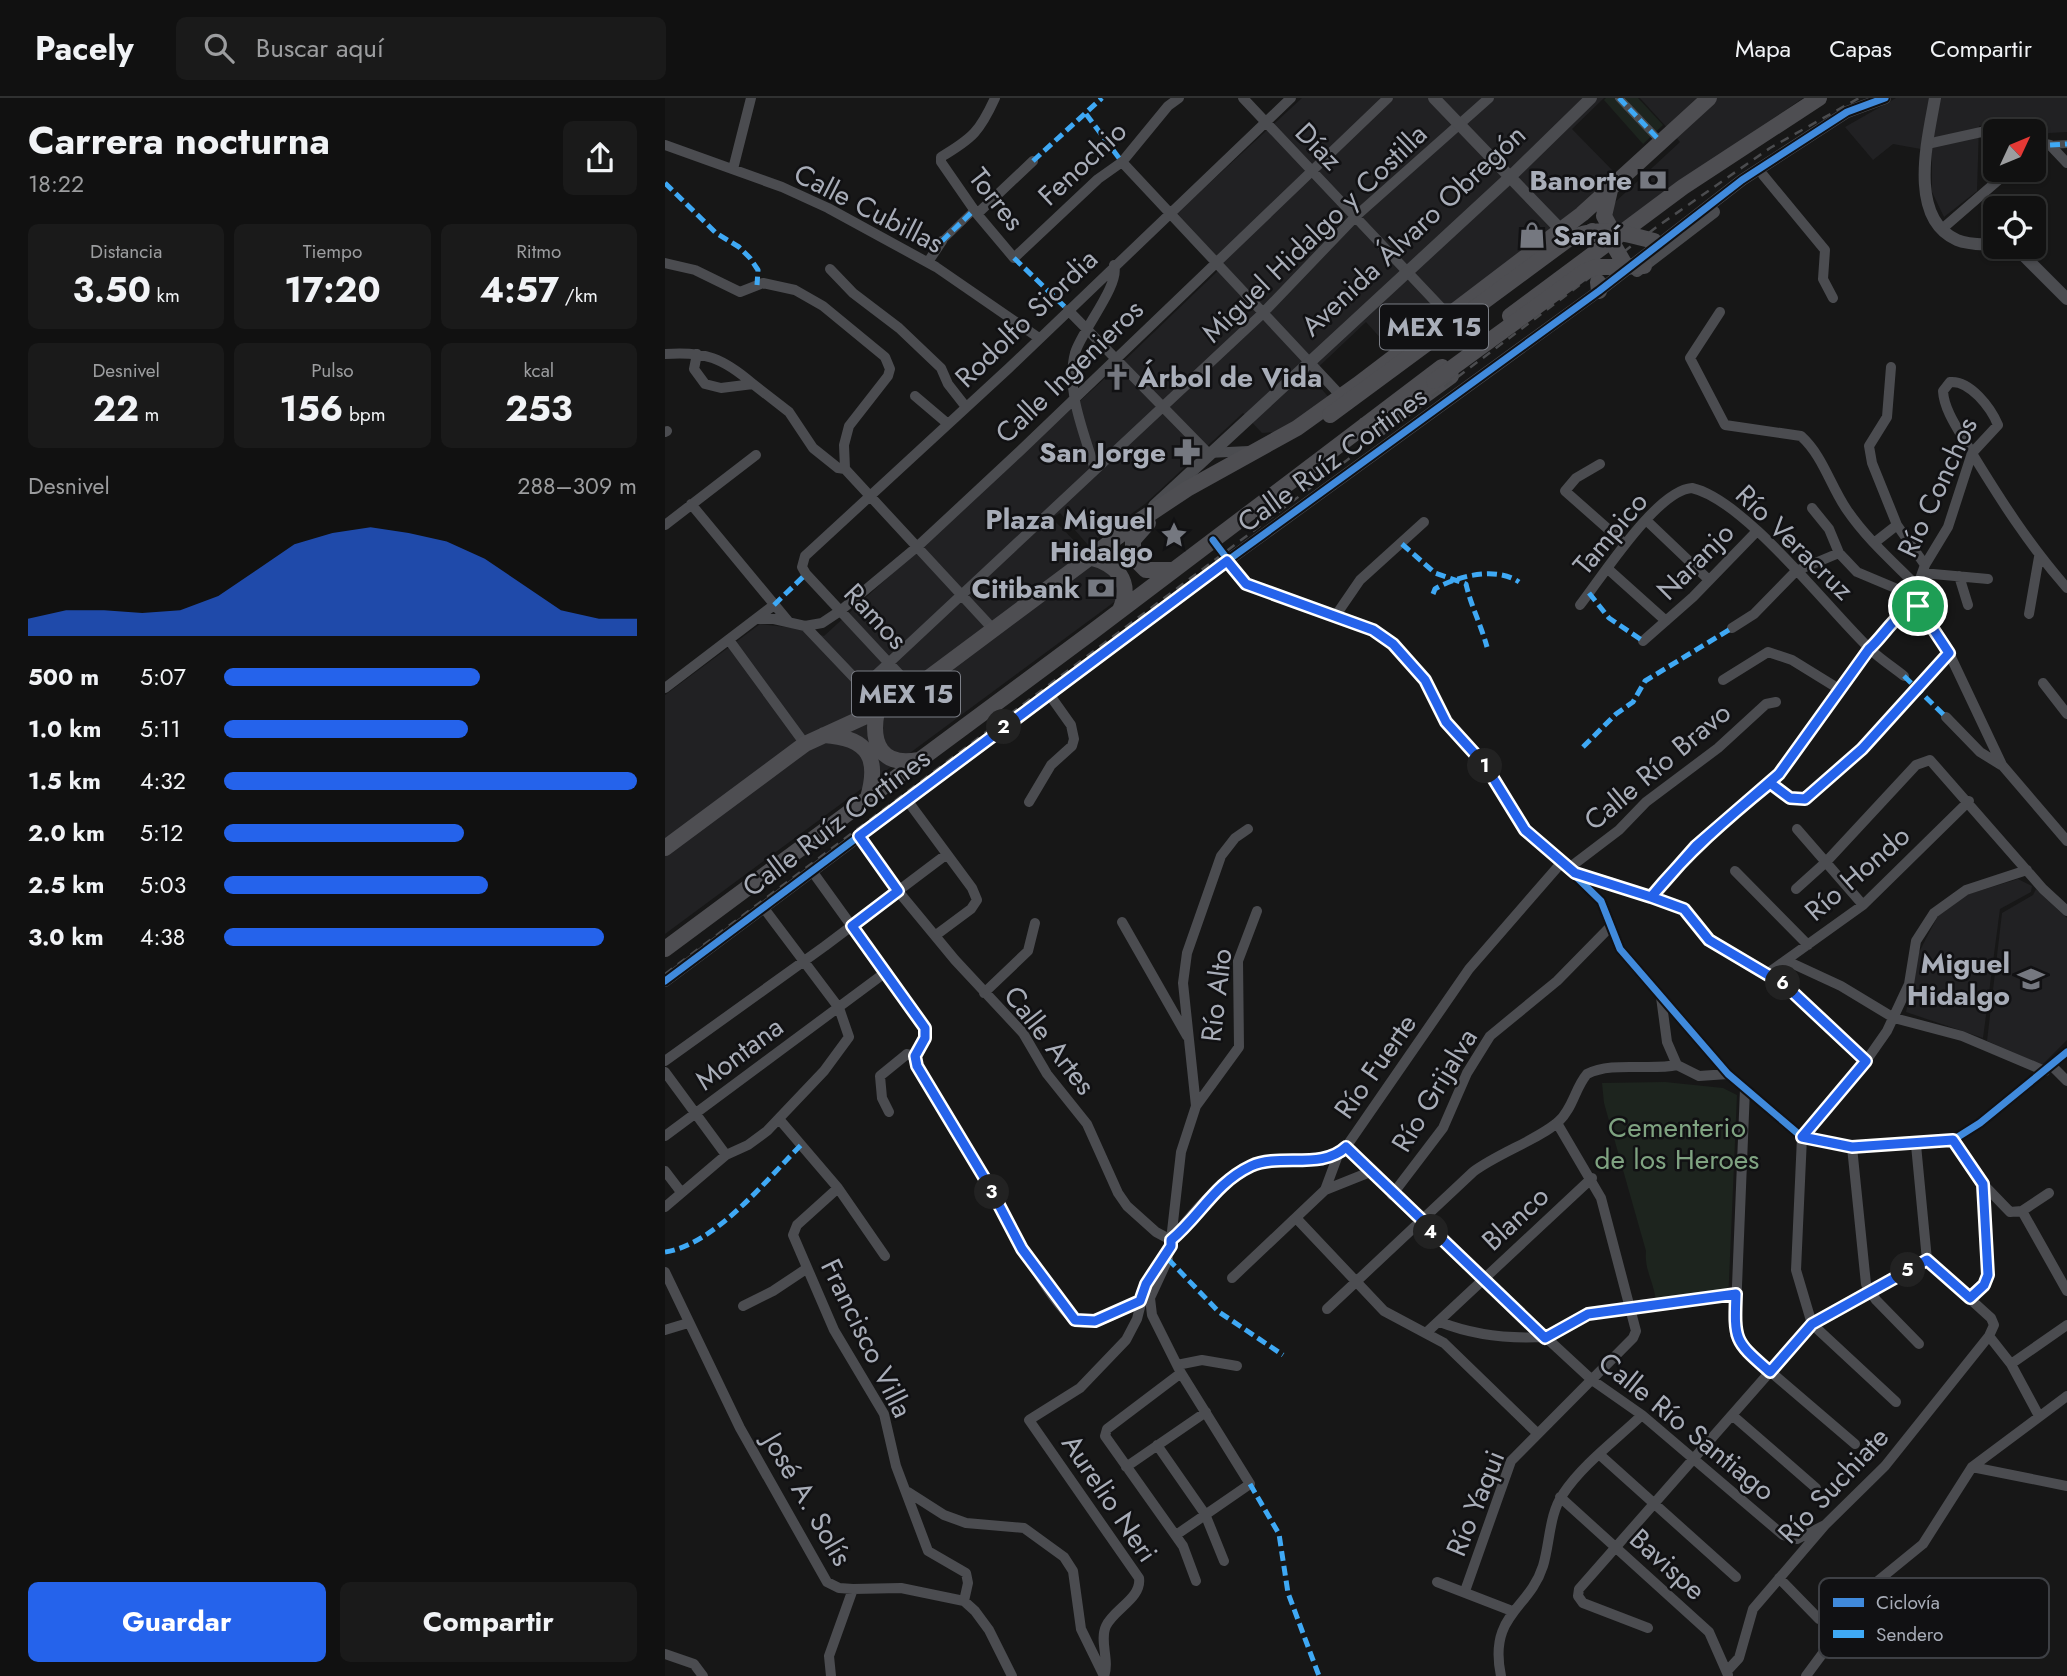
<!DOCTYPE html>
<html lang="es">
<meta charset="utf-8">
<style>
:root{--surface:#111;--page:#1a1a1a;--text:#f1f3f6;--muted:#9c9d9f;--line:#303131;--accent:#2563eb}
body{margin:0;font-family:Jost,sans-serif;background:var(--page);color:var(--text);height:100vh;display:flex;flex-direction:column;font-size:26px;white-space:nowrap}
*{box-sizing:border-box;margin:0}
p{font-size:23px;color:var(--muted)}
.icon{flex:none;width:38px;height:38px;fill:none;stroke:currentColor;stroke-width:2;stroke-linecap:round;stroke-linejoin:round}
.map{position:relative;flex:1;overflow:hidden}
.sheet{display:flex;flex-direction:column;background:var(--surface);width:665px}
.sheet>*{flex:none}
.needle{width:46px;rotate:46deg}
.buttons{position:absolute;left:1318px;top:21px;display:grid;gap:14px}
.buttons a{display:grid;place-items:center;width:63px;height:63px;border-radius:10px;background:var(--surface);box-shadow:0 2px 5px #0004,0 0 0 2px var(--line);font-size:35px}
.pin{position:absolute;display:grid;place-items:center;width:60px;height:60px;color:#fff;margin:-30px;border:4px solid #fff;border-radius:50%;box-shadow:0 2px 7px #0007}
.km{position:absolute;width:35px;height:35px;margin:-18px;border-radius:50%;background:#222;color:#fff;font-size:19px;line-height:35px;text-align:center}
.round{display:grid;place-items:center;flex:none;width:74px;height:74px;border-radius:10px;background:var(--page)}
.headline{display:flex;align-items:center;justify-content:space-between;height:119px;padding:0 28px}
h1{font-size:38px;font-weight:700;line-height:52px}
.metrics{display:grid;grid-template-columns:repeat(3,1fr);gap:10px;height:119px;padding:7px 28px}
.metrics div{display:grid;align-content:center;border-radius:10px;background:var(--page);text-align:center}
.metrics b{font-size:35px;font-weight:700}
.metrics small{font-size:19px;font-weight:400}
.metrics p{font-size:19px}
.chart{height:196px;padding:14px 28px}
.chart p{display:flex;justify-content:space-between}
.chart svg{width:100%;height:126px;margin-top:7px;fill:var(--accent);opacity:.7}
.cta{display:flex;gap:14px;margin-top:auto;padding:14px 28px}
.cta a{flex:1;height:80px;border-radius:10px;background:var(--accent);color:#fff;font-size:28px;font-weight:700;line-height:80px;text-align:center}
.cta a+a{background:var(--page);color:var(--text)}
ul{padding:0 28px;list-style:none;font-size:23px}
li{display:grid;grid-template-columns:112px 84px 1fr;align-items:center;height:52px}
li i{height:18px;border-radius:9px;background:var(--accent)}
header{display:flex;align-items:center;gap:42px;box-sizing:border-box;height:98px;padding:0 35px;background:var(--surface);border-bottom:2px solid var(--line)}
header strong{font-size:33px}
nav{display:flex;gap:38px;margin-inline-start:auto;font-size:24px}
.search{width:490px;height:63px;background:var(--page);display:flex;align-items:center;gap:18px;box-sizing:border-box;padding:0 24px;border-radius:10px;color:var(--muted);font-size:26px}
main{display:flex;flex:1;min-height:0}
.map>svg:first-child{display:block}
.built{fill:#212123;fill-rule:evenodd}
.green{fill:#1d241e}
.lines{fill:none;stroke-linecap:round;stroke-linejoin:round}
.pedestrian{stroke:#4b4c50;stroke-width:8}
.minor{stroke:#4b4c50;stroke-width:10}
.tertiary{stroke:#4b4c50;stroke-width:12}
.trunk{stroke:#4e4e52;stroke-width:16}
.rail{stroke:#4b4c4f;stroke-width:2.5;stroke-dasharray:9 7;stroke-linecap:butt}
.trunk-bridge{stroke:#4e4e52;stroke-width:16}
.quiet{stroke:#3fa9f5;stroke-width:5;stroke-dasharray:10 5;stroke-linecap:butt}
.cycleway-casing{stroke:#111113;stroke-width:11}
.cycleway{stroke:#408adc;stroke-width:7}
.route-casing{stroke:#fff;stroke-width:14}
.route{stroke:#2563eb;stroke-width:9}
.labels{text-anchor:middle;stroke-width:5;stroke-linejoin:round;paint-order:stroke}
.shield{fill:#111113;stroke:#7b7e86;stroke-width:2}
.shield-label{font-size:26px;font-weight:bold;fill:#a8adb8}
.street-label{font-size:28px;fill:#a8adb8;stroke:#111113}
.poi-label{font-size:28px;font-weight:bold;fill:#a8adb8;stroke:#111113;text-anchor:end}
.park-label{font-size:28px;fill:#7fa381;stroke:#111113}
.key{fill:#111113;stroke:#3e4045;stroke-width:2}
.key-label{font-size:19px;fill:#a8adb8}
</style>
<header>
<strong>Pacely</strong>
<div class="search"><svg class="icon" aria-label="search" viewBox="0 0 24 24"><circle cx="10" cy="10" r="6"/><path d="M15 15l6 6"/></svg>Buscar aquí</div>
<nav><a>Mapa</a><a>Capas</a><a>Compartir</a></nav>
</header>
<main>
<section class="sheet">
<div class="headline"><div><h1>Carrera nocturna</h1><p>18:22</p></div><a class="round"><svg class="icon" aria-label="share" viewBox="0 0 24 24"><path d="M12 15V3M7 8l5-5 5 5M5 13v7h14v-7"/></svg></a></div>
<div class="metrics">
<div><p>Distancia</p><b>3.50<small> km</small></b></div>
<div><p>Tiempo</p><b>17:20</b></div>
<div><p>Ritmo</p><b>4:57<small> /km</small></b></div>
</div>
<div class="metrics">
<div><p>Desnivel</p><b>22<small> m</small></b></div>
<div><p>Pulso</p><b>156<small> bpm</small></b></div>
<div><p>kcal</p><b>253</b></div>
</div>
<div class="chart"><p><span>Desnivel</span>288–309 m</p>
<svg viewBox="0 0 160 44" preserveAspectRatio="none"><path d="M0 44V38L10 35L20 35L30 36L40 35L50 30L60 21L70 12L80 8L90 6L100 8L110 11L120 17L130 26L140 35L150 38L160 38V44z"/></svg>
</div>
<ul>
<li><b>500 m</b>5:07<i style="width:62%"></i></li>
<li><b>1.0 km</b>5:11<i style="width:59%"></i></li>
<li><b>1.5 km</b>4:32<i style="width:100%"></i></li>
<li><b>2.0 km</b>5:12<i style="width:58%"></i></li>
<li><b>2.5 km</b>5:03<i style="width:64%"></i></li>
<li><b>3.0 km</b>4:38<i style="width:92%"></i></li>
</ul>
<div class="cta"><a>Guardar</a><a>Compartir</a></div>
</section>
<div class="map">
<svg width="1402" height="1578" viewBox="0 0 1402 1578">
<rect width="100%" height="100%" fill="#171717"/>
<path class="built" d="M637,0H939L907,31L949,74L900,122L728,254L701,224L645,277L665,301L630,324L610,334L597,335L578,315L480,406L423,447L395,415L387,420L431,465L448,468L456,499L0,836V597L95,526L138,531L159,538L462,260L559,167L512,115ZM378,427L307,493L301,487V486Z
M975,0H1138L952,128L945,124L948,106L1015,44Z
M1231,0H1402V34L1384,35L1369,41L1368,33H1345L1335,25L1314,28L1312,93L1279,119L1267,94V53L1228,46L1208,62L1180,29Z
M1353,781L1367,788L1366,794L1335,811L1318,940L1241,914L1252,858L1277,810L1304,796Z
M1371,791L1402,820V942L1377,967L1322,943L1337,815L1368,797Z"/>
<path class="green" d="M941,0H973L998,27L978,46L939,2Z
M1000,984L1058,990L1072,997L1063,1205L1022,1202L991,1205C990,1186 979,1172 981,1153L939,1005L937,985Z"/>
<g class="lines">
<path class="pedestrian" d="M954,0L995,43
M1385,47L1402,46
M277,143L309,112"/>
<path class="minor" d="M330,0C315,33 308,40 276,59V64L312,116L349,160L433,81L457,64L503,8L514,0
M578,0L784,218
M1262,46L1330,31L1339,33
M0,47L117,89L163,110L271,169L374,240
M1368,50L1376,45L1385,47L1402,65
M457,64L676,298
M68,71L86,0
M1098,77L1160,152L1158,181L1168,200
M312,116L368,63
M1277,131L1345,72
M263,164L277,143
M0,165L30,172L75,194L98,185L130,192L158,208L220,259L225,271L223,278L184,328L179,347L180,371L328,531
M165,171L188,195L234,230L276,270L283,286L301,309
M403,212L543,355L584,353
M1055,214L1025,260L1060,327L1136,338C1158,358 1165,387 1182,412C1201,440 1227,463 1252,488
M0,256C40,253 58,260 88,286
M32,256L29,271L40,286L56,290L88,286L124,314L148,350L173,370L180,371
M1226,269L1222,319L1204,348L1207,365L1232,427L1260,467
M250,298L283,326
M0,334L2,333
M935,366L911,380L900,393L960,446
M430,372C420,336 400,293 410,255C417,232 456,186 449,167
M26,406L123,523
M1147,410L1164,431L1174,455L1192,474L1249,498
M981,422L1044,482
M0,427L91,357
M548,442L581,486L708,532L748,564L781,624L832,684L851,720L936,803L955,851L1063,976L1137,1039L1187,1049L1288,1042L1315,1025L1402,954
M1209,445L1232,427
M943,471L1001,523
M1257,475L1323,481
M1294,478L1303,507
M1402,490C1364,447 1335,401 1305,352C1295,334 1279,313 1278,293L1285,284C1305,282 1326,310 1333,327L1307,355L1283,429L1260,467L1249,498L1284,555L1337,667L1402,743
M915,507C937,479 992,392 1027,390C1080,402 1163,511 1205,551C1215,561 1228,569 1239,578
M1364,516L1374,459
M671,517L695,482L759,424
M92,521H109L140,528L157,525L175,513L253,448L355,353L723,0
M140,528L198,589L212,613
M1067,530L1089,516L1131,473L1174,455
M64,542L140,646
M978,543L1028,499L1091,434
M1058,582L1103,554L1127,562L1174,591
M1378,585L1402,616
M198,589L597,216L691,118L824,0
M0,590L109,507
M248,591L141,476L137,469L140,458L344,270L626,0
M1281,619L1315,654L1336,667
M1105,685C1117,695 1129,707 1144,698L1203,645L1284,555
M242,702L307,790L312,802L306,811L271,837
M364,704L386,667L407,648L409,641L406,627L384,596
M1132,731L1198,807
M194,738L233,793L290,862L358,935L382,976L422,1026L453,1095L462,1108L491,1134L506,1142L516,1054L531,1008L574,949L573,863L592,813
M904,770L954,732L981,704L1053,650L1101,606L1111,604
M147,773L260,930V940L250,958L252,968C275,1006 298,1044 321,1083C336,1108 389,1218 415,1224C434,1228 458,1211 475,1203
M1070,773L1143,847
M911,775L945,784L1019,811L1044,842L1120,887L1201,963
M1131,791L1161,764L1251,667L1265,662L1378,791L1402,813
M986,798L1031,748L1114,676L1204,551L1238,513L1253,508
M457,824L522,938
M1122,863L1176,888L1229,920L1297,938L1380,973
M1103,875L1198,807L1304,703
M319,895L363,853L370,825
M996,899L1002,944L1012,967L1034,978L1063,976
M0,963L160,848L282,756
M1386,967L1402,983
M0,974L61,1057
M1080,991L1070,1237L1079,1251L1190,1346
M531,1008L518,885L522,855L556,758L570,740L583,731
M224,1014L217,1000L215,978L242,956L250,958
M114,1021L173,1090L220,1158
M0,1038L221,874
M1288,1042L1318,1086L1345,1114L1357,1113L1384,1095
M1251,1047L1262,1162L1326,1220L1329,1227L1324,1238L1346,1266L1374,1318
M681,1049L755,1123L927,1282L977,1317L1118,1437L1132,1441L1160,1427
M1187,1049L1201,1186L1211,1202L1254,1246
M0,1073L16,1094
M173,1090L132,1127L128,1137L169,1232L219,1316L231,1368L263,1453L301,1475L303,1485L299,1503
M660,1092L673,1057
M727,1097L778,1030L802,975L825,938L892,883L945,829
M0,1109L61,1057L83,1047L102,1033L159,973L184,939L174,910L98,809
M1357,1113L1402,1193
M632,1121L719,1213L779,1245L872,1335
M0,1174L75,1330L162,1484L174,1490L188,1491L236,1490L299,1503L310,1513L324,1532L347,1578
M567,1180L660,1092L705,1074
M1305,1200L1319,1187L1323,1177L1318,1086
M78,1208L108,1193L141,1171
M662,1211L808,1074C833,1055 875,1041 894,1023C908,1010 910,990 922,976C947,963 984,973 1012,967
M775,1224C808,1237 843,1241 879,1239
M0,1232L23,1225
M761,1235L927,1080
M880,1240L924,1216L1071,1196
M1346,1266L1402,1227
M512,1267L537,1262L572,1268
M516,1275L442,1331L440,1338L518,1448L531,1483
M1231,1304L1147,1226L1131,1172L1137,1039L1201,963L1222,933L1244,886L1251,843L1269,815L1301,792L1362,772
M1067,1317L1151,1390
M492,1347L540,1416L559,1463
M935,1357L1071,1479
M461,1369L541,1314
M1307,1369L1402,1388
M243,1394L279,1417L301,1425L359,1430L399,1459L408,1473L416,1531L439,1578
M895,1399L1044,1534L1063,1577
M511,1437L585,1386L516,1275L487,1217L485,1200L503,1161L501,1154C505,1149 505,1144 508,1140C529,1113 555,1082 587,1068C616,1056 657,1072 681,1049L804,871L897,764
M1114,1480L1154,1521L1166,1523L1186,1517
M772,1484L847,1513
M800,1493L846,1363L968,1240L971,1233L936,1100L892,1025
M983,1530L918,1505L913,1498L914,1491L1147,1226L1262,1162
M0,1556L29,1566L38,1578
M1062,1573L1074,1560L1088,1511L1160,1427L1220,1368L1324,1238
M166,1578L164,1558L188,1491
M439,1578C445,1562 434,1543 441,1528C449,1511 477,1500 474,1480L364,1322L415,1290L461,1242L472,1221L481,1186L500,1156
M836,1578C823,1516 864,1512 878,1468C885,1445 884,1416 898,1396C918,1366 951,1342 977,1317
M1141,1578L1209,1486L1258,1446L1307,1369L1402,1298"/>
<path class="tertiary" d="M769,0L896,132
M1270,0C1263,40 1242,120 1292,142C1304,147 1317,146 1330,147
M1342,149L1359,158L1402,201
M972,173L1049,114
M489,408L844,80L926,0
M0,883L562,463L934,193L1077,82L1182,14L1220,0"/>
<path class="trunk" d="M945,92L939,118L951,140
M953,169L979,168
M933,184L934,193
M845,218L1018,89L1154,0
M700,327L715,330L786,278
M483,425L468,442V459L481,472H508
M424,459C452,466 468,483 455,512
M212,613C205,646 217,669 253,662
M159,637C205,640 215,661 202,703
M0,750L140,646L212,613L242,596L471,425L522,391L632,330L692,287L917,116L1044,0
M0,851L427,534L777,269"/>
<path class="rail" d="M0,876L993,128L1105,50L1194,0"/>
<path class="trunk-bridge" d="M927,133L948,146L959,165
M769,283L919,174L931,169H953
M665,317L902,142C932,126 958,135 989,143"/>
<path class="quiet" d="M954,0L995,43
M421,16L457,64
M1385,47L1402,46
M368,63L437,0
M0,85L51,135L74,149L85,160L93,172L92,187
M277,143L309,112
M349,160L403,212
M737,446L770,475L801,486C806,508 816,527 822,549
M924,495L944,520L978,543
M768,496L770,491C792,478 831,468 854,484
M109,507L141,476
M1239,578L1281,619
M918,649L951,616L968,604L980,583L1067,530
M0,1154C51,1146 101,1082 137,1046
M503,1161L554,1214L618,1257
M585,1386L614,1436L623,1495L654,1578"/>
<defs>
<path id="cycleway" d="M548,442L581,486L708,532L748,564L781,624L832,684L851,720L936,803L955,851L1063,976L1137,1039L1187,1049L1288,1042L1315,1025L1402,954
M0,883L562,463L934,193L1077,82L1182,14L1220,0"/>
</defs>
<use href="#cycleway" class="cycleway-casing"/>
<use href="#cycleway" class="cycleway"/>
</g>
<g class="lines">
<defs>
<path id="route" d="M1253,508C1232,512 1220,537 1204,551L1114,676L1031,748L986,799L910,775L860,732L820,667L781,624L760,582L728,546L708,532L581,486L562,463L194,738L233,793L187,828L260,930V940L250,958L252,968L323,1086L357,1151L410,1222L430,1223L475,1203L481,1186L506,1148V1142C535,1118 550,1085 586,1068C615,1055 657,1072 681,1049L880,1240L923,1216L1071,1196C1069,1244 1070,1243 1105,1274L1147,1226L1262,1162L1305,1200L1319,1187L1323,1177L1318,1086L1288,1042L1187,1049L1137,1039L1201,963L1120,887L1044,842L1019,811L986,799C1021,756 1062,720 1105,685L1125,700L1140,701L1197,651L1284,555L1253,508"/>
</defs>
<use href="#route" class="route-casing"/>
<use href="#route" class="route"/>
</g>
<defs>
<symbol id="bank-bare" viewBox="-9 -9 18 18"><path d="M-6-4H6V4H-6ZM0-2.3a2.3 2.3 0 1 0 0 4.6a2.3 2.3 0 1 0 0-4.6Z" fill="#757880" stroke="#111113" stroke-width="2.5" paint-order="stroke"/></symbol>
<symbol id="shop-bare" viewBox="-9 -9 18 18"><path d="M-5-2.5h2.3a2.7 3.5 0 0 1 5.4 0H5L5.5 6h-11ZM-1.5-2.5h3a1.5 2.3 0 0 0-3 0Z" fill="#757880" stroke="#111113" stroke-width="2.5" paint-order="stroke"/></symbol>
<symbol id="church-bare" viewBox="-9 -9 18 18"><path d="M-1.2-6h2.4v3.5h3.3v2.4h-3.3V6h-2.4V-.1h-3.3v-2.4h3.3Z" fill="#757880" stroke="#111113" stroke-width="2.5" paint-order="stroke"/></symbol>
<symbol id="pharmacy-bare" viewBox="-9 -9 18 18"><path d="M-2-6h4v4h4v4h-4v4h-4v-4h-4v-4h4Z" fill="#757880" stroke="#111113" stroke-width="2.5" paint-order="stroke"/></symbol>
<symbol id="sight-bare" viewBox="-9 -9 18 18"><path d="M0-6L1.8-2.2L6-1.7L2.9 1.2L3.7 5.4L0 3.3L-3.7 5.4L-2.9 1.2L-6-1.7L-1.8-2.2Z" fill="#757880" stroke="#111113" stroke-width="2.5" paint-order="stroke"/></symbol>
<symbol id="school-bare" viewBox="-9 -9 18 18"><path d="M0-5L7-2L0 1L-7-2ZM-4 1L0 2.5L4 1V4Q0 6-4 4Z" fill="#757880" stroke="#111113" stroke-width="2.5" paint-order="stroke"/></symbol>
</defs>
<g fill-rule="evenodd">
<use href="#bank-bare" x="969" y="63" width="38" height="38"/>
<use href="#shop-bare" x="848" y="118" width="38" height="38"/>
<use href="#church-bare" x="433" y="260" width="38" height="38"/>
<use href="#pharmacy-bare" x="503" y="335" width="38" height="38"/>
<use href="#sight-bare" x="490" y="418" width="38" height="38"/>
<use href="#bank-bare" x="417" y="471" width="38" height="38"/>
<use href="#school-bare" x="1347" y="862" width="38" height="38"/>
</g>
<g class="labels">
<g class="shield">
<rect x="715" y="206.5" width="108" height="45" rx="5"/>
<rect x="187" y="573.5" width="108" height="45" rx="5"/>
</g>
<g class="shield-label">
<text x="769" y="238">MEX 15</text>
<text x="241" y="605">MEX 15</text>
</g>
<g class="street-label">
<text transform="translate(654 48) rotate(46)" y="10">Díaz</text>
<text transform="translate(417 65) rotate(-43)" y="10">Fenochio</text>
<text transform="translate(332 101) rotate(52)" y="10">Torres</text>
<text transform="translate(204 110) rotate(27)" y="10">Calle Cubillas</text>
<text transform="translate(748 132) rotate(-43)" y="10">Avenida Álvaro Obregón</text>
<text transform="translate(649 135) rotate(-44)" y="10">Miguel Hidalgo y Costilla</text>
<text transform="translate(361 220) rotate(-44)" y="10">Rodolfo Siordia</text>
<text transform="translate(404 273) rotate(-44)" y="10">Calle Ingenieros</text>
<text transform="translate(667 361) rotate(-36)" y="10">Calle Ruíz Cortines</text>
<text transform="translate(1272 389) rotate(-65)" y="10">Río Conchos</text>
<text transform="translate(945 435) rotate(-50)" y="10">Tampico</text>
<text transform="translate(1130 444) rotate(44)" y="10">Río Veracruz</text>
<text transform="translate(1030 463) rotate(-45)" y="10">Naranjo</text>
<text transform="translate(211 518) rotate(47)" y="10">Ramos</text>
<text transform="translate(992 668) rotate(-40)" y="10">Calle Río Bravo</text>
<text transform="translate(171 724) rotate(-37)" y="10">Calle Ruíz Cortines</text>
<text transform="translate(1192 775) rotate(-41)" y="10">Río Hondo</text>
<text transform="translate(551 897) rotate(-83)" y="10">Río Alto</text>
<text transform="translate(385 942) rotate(52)" y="10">Calle Artes</text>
<text transform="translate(74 955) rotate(-37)" y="10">Montana</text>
<text transform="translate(710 968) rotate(-55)" y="10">Río Fuerte</text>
<text transform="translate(769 992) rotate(-59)" y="10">Río Grijalva</text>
<text transform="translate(850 1120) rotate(-43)" y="10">Blanco</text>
<text transform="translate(202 1240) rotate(64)" y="10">Francisco Villa</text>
<text transform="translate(1022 1328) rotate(39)" y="10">Calle Río Santiago</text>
<text transform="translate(1168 1387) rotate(-47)" y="10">Río Suchiate</text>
<text transform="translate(445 1400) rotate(56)" y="10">Aurelio Neri</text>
<text transform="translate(143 1401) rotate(60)" y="10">José A. Solís</text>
<text transform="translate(810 1405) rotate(-68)" y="10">Río Yaqui</text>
<text transform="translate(1003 1466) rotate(42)" y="10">Bavispe</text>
</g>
<g class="poi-label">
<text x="967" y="92">Banorte</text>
<text x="888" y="147" text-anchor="start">Saraí</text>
<text x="473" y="289" text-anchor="start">Árbol de Vida</text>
<text x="501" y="364">San Jorge</text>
<text x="488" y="431">Plaza Miguel<tspan x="488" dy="32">Hidalgo</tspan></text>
<text x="415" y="500">Citibank</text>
<text x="1345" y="875">Miguel<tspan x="1345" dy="32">Hidalgo</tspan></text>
</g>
<g class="park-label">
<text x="1012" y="1039">Cementerio<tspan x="1012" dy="32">de los Heroes</tspan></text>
</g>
</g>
<rect x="1154" y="1480" width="230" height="80" rx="10" class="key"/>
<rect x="1168" y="1500" width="31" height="9" fill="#408adc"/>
<rect x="1168" y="1532" width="31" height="8" fill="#3fa9f5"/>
<g class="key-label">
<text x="1211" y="1511">Ciclovía</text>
<text x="1211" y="1543">Sendero</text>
</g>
</svg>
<div class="buttons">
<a><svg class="needle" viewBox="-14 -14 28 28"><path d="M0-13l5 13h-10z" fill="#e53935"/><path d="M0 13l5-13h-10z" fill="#9c9d9f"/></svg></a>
<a><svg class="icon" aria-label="locate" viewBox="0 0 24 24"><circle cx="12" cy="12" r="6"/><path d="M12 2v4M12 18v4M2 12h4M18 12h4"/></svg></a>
</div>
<div class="pin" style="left:1253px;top:508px;background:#1e9e55"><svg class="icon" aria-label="arrive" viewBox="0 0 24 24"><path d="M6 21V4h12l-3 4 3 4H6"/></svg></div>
<b class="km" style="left:820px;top:668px">1</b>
<b class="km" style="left:339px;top:629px">2</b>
<b class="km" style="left:327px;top:1094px">3</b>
<b class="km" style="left:766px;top:1134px">4</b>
<b class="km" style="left:1243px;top:1172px">5</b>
<b class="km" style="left:1118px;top:885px">6</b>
</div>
</main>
